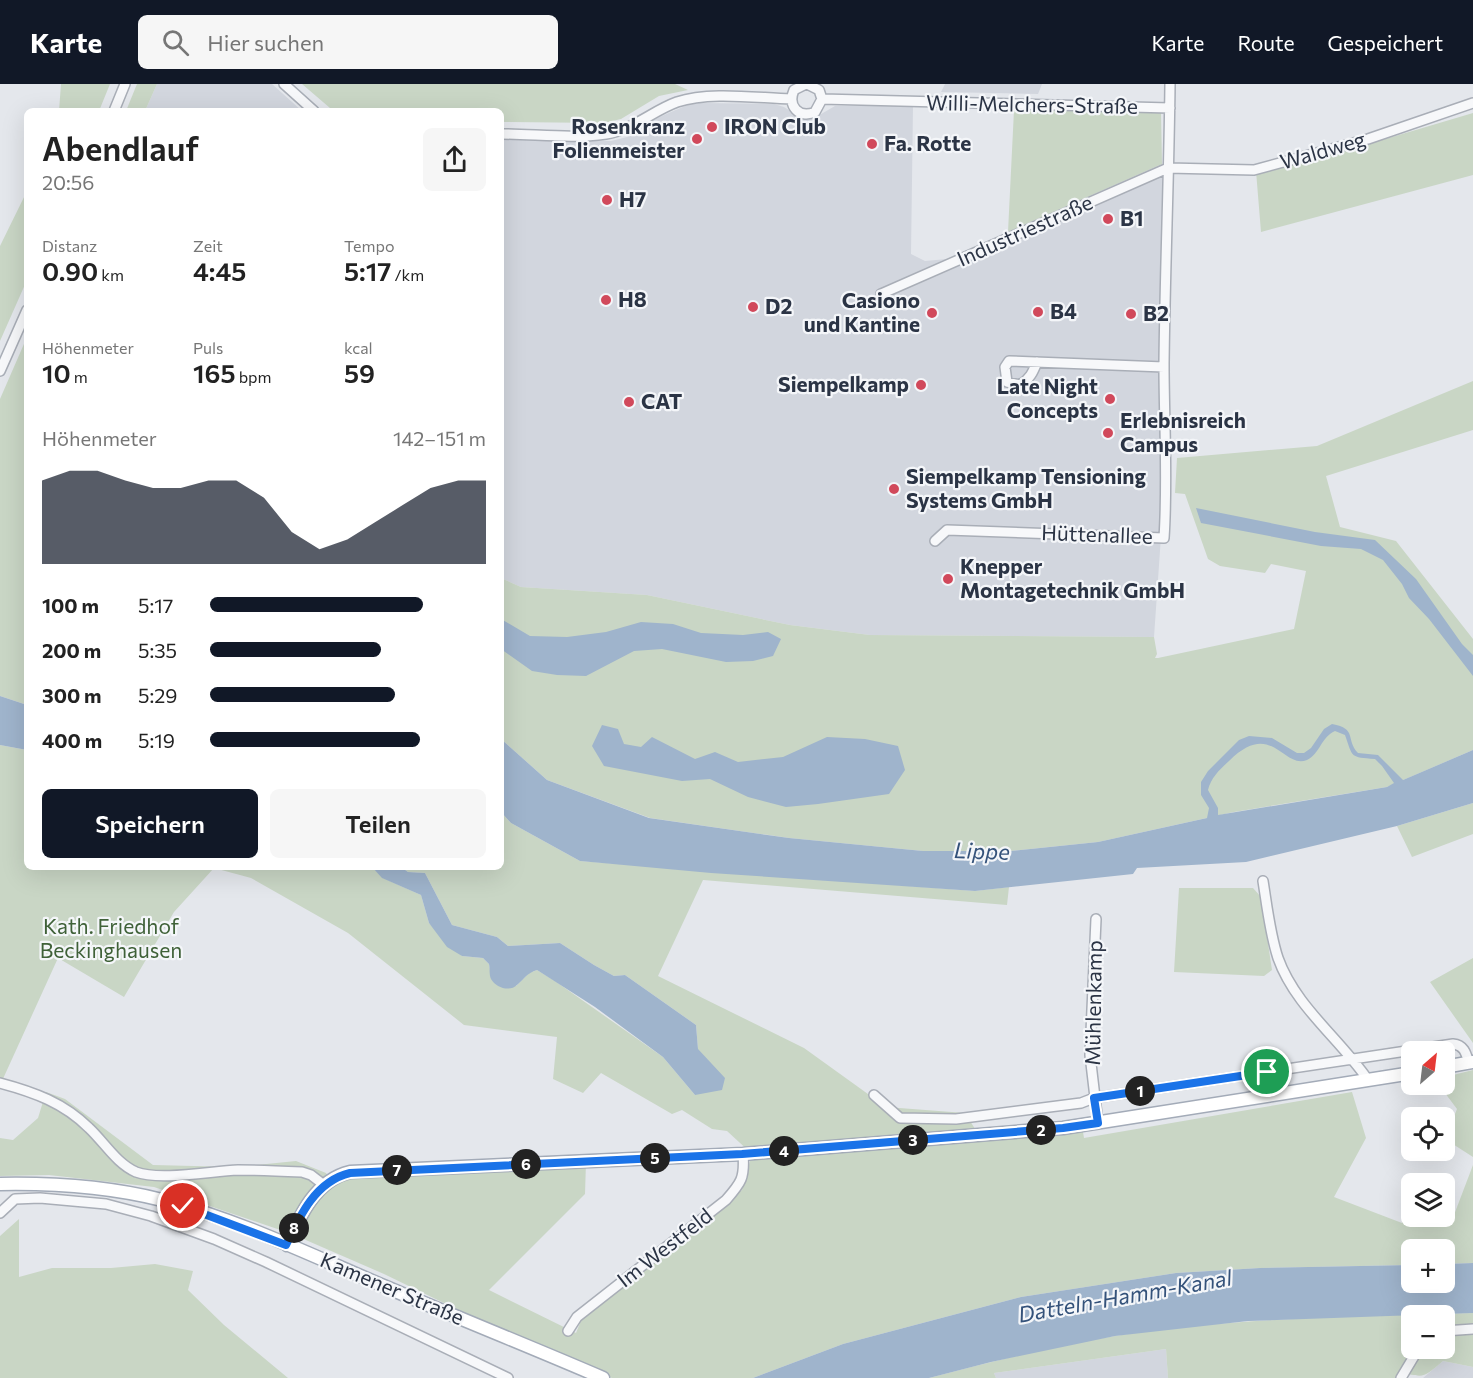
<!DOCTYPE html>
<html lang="de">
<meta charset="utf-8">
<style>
:root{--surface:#fff;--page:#f6f6f6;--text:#222;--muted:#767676;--accent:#111827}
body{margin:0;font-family:Commissioner,sans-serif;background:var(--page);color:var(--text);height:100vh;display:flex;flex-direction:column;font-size:22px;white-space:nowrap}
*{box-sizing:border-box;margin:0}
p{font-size:20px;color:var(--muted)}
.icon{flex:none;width:33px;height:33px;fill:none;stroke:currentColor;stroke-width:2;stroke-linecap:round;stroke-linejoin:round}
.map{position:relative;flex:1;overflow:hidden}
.details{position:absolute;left:24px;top:24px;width:480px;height:762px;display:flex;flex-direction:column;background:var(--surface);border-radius:9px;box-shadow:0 6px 24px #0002}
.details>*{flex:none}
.needle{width:39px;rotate:28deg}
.tools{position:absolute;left:1401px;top:957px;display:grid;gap:12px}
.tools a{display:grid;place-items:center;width:54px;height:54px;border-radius:9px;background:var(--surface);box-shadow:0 6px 24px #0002;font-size:30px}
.pin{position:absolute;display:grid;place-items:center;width:51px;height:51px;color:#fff;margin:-26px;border:3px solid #fff;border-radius:50%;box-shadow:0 2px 6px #0007}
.km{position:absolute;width:30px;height:30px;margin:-15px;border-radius:50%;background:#222;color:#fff;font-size:16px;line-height:30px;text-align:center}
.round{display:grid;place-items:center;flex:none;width:63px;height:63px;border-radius:9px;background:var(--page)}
.head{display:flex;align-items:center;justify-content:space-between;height:102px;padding:0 18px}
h1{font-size:33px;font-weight:600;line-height:45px}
.stats{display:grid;grid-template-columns:repeat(3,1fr);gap:9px;height:102px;padding:6px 18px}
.stats div{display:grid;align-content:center}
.stats b{font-size:26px;font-weight:600}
.stats small{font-size:16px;font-weight:400}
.stats p{font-size:16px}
.chart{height:168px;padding:12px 18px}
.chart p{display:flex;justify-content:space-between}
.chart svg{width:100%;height:108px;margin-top:6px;fill:var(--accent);opacity:.7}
.action{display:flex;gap:12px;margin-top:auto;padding:12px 18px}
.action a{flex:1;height:69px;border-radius:9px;background:var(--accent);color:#fff;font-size:24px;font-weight:600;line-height:69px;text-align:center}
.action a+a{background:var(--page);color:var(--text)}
ul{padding:0 18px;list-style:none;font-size:20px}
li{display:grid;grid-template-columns:96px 72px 1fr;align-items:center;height:45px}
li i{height:15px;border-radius:8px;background:var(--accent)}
header{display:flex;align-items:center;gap:36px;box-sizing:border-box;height:84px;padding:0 30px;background:var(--accent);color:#fff}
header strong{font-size:28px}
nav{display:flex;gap:33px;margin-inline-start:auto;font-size:21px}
.search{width:420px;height:54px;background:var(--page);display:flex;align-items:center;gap:15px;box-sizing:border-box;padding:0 21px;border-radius:9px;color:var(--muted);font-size:22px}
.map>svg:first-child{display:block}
.built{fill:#d2d6de}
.green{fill:#c9d6c5;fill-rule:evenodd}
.water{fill:#9fb4cc;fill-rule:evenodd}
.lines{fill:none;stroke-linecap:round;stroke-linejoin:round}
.minor-casing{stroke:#a9aeb7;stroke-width:12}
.major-casing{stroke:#a3abb8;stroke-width:15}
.minor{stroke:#f7f8fa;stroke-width:9}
.major{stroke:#fff;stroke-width:12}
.route-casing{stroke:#fff;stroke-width:12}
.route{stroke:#1a73e8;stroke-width:8}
.poi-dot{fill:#d1495b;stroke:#f4f6f9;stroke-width:2}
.labels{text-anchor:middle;stroke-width:4.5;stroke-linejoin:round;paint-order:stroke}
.street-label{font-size:21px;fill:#2b3445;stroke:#f4f6f9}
.poi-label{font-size:21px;font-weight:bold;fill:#2b3445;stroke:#f4f6f9;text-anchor:start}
.park-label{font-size:21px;fill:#3f6138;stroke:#f4f6f9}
.water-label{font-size:22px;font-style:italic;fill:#34527a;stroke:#f4f6f9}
</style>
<header>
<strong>Karte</strong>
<div class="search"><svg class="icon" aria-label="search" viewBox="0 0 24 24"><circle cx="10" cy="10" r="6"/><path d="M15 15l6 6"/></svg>Hier suchen</div>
<nav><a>Karte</a><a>Route</a><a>Gespeichert</a></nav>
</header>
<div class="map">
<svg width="1473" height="1294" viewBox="0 0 1473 1294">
<rect width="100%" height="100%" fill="#e4e7ec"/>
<path class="built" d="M157,0H272L302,27H145Z
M945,0H1042L1038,10L941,8Z
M700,19L774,20L784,23L803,35L816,33L835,22H913L911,170L925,177L947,175L1162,80V438L1154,553L870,551L790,541L647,511L521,503L501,494V56L611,57L627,53L646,39L671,28L690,20Z
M1166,1265L1168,1294H996L994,1289Z
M1443,1277L1473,1283V1294H1423Z"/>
<path class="green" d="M61,0H110L99,27H59Z
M137,0H157L145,27H126Z
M302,0H675L688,6L659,12L621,35L604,39L501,38V27H338L330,24Z
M1014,26L1161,29L1162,80L1008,148Z
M1473,29V91L1261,148L1256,87L1355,64Z
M27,107V196L0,257V162Z
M27,253V621L0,612V315Z
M1473,297V346L1326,392L1340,443L1396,457L1473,555V666L1387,703L1234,728L1098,758L1011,767H923L789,754L650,734L547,696L501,655V494L521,503L647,511L790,541L870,551L1154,553L1157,570L1155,574H1158L1294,545L1306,487L1271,480L1265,489L1220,482L1208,475L1185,410L1175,409L1177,374L1317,362Z
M0,661L27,666V783H372L383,794L421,811L429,839L462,872L483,874L489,880L490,887L516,902L529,889L537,886L555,897L663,973L695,1011L698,965L696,941L625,891L614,892L594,881L560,859L508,862L497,853L452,841L425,789L408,788L401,783H501V728L511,739L580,777L975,807L1009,803L1007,821L703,796L658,892L804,964L886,1023L965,1029L982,1056L1083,1048L1084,1054L1352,1008L1366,1054L1334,1113L1402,1139L1410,1120L1411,1121L1412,1132H1444L1445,1129L1454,1131L1473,1081V1179L1445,1180L1444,1166H1412L1411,1181L1260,1184L1176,1189L1021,1213L843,1260L753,1294H612L479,1236L384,1190L292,1150L154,1103L49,1091L0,1092V1054L13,1056L38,1034L46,1008L65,1015L153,1081L235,1083L296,1077L326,1089L331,1097L341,1091L586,1078L585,1110L489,1206L576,1249L584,1229L742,1106L752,1070L727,1047L712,1045L682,1026L672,1030L601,989L583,1009L553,995L557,953L464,941L348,849L251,794L214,784L174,828L124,913L58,874L2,997L0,996Z
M1473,719V750L1412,773L1397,742Z
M1179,804H1253L1261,813L1272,886L1264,892L1174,888Z
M1473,874V959L1430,898Z
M1473,986V1073L1445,1055L1457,1025L1439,1001L1444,1000L1445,993Z
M19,1135V1193L52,1184H111L155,1180L193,1187L188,1206L224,1241L288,1294H0V1152Z
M1473,1229V1283L1443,1277C1423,1294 1425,1294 1400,1288L1396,1294H1168L1166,1265L994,1289L996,1294H929C990,1278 1052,1262 1115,1252C1233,1234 1354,1232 1473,1229ZM1412,1232H1444V1264H1412Z"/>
<path class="water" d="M1196,424L1315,448L1375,456L1416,495L1462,560L1473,571V592L1429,535L1409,514L1402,500L1383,476L1361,465L1321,462L1201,439Z
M501,535L530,552L567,553L606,548L641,538L673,540L701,549L743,551L768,548L781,555L773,572L753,577L726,578L662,565L634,567L586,592L557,591L532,587L501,565Z
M0,612L27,621V666L0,661Z
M1332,640C1358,645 1345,655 1358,669L1378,671L1403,696L1473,666V719L1397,742L1246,778L1137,784L1133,790L975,807L711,789L580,777L511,739L501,728V655L547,696L649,734L789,754L923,767H1011L1098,758L1207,734L1209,724L1201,711V698L1208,687L1239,656L1249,652L1272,654L1297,669H1304L1311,664L1324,645ZM1335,647L1345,651C1353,674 1350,673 1375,675L1382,682L1394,699L1387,703L1218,731V724L1208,706C1211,694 1219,686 1229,677C1272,634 1283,686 1307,676C1320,670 1321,653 1335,647Z
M602,641L618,645L624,660L641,663L652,653L695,675L715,668L738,678L783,673L827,653L865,655L898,662L905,686L889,710L818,720L786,723L748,713L710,695L682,697L604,682L592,662Z
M372,783H401L408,788L425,789L452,841L497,853L508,862L560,859L594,881L614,892L625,891L696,941L698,965L725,994L722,1006L695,1011L663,973L595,923L537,886C527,889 525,894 517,901C510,908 496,904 491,895C489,891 490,884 489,880L483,874L462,872L447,863L429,839L421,811L382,794Z
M1473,1179V1229L1248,1237L1115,1252L991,1278L929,1294H753L843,1260L1021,1213L1176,1189L1260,1184L1411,1181L1412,1198H1444L1445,1180Z"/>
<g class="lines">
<defs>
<path id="minor" d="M284,0L314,27
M806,0L794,6C787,22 799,35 815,28L822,15L819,6L807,0
M822,15L1170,24
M114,27L125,0
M501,50C535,50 572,55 606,50C633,46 652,27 677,18C710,7 756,14 791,15
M1168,84L1254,86L1368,55L1473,19
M881,210L1168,84
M1037,278C1033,288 1030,295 1020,301L1007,298L1005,283L1009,277L1164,283
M0,287L27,226
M935,457L947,446L1164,454C1168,395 1164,338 1164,280C1165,186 1169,93 1170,0
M1263,797C1267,822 1270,850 1278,874C1295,922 1340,955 1368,996
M1096,835L1090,971L1098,1039
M0,999C34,1008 64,1019 89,1044C104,1058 117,1080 136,1088C160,1097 211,1087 238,1086C259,1086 281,1087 302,1088L311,1091L324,1101
M874,1011L900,1034L956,1035L1081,1019L1094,1014L1453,960C1464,961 1466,969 1469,979
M0,1129L15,1115L40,1114L106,1120L151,1132L214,1155L266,1178L508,1294
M568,1247L577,1233L726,1116C741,1099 745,1094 743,1070
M1444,1247L1473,1245
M1401,1294L1419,1264"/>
<path id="major" d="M1444,983L1473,978
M0,1100C53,1099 110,1103 162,1116C239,1136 313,1172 386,1203C458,1234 531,1263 603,1294
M287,1161C300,1131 316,1096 350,1088L743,1070L1063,1044L1412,989"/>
</defs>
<use href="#minor" class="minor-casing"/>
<use href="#major" class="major-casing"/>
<use href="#minor" class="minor"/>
<use href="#major" class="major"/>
</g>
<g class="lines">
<defs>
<path id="route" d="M183,1122L286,1161C300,1131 316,1097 350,1089L742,1070L1063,1044L1098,1039L1094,1014L1267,988"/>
</defs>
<use href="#route" class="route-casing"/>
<use href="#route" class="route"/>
</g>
<g class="poi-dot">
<circle cx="712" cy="43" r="6"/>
<circle cx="697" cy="55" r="6"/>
<circle cx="872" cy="60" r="6"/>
<circle cx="607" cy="116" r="6"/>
<circle cx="1108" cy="135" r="6"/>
<circle cx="606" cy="216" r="6"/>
<circle cx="753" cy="223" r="6"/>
<circle cx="1038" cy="228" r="6"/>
<circle cx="932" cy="229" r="6"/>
<circle cx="1131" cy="230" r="6"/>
<circle cx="921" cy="301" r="6"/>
<circle cx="1110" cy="315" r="6"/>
<circle cx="629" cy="318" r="6"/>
<circle cx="1108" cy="349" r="6"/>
<circle cx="894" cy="405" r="6"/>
<circle cx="948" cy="495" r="6"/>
</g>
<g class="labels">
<g class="street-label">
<text transform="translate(1032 21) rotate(1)" y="7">Willi-Melchers-Straße</text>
<text transform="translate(1323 67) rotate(-16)" y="7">Waldweg</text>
<text transform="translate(1025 147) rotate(-24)" y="7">Industriestraße</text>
<text transform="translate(1097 451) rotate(2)" y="7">Hüttenallee</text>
<text transform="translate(1094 919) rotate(-89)" y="7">Mühlenkamp</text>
<text transform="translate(665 1164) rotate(-38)" y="7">Im Westfeld</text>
<text transform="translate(392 1205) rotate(23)" y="7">Kamener Straße</text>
</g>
<g class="poi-label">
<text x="685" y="50" text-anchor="end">Rosenkranz<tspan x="685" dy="24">Folienmeister</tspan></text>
<text x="724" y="50">IRON Club</text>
<text x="884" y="67">Fa. Rotte</text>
<text x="619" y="123">H7</text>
<text x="1120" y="142">B1</text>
<text x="618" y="223">H8</text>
<text x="920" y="224" text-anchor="end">Casiono<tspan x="920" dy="24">und Kantine</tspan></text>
<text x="765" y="230">D2</text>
<text x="1050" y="235">B4</text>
<text x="1143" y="237">B2</text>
<text x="909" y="308" text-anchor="end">Siempelkamp</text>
<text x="1098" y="310" text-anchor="end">Late Night<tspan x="1098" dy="24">Concepts</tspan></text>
<text x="641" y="325">CAT</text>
<text x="1120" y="344">Erlebnisreich<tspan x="1120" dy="24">Campus</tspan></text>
<text x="906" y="400">Siempelkamp Tensioning<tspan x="906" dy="24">Systems GmbH</tspan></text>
<text x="960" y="490">Knepper<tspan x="960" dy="24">Montagetechnik GmbH</tspan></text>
</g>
<g class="park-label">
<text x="111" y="850">Kath. Friedhof<tspan x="111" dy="24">Beckinghausen</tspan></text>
</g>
<g class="water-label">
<text transform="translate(982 767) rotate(2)" y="8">Lippe</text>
<text transform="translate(1125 1212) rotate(-10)" y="8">Datteln-Hamm-Kanal</text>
</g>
</g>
</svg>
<div class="tools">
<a><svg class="needle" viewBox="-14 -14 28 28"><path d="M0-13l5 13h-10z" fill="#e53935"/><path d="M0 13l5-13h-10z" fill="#767676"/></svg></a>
<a><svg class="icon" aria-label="locate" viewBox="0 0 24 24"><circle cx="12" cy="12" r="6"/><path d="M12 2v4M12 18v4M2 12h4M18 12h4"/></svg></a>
<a><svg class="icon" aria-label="layers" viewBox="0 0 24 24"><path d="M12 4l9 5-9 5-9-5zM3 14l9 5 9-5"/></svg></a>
<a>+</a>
<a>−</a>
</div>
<div class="pin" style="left:1267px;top:988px;background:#1e9e55"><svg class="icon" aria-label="arrive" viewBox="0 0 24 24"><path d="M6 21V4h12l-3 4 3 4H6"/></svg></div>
<div class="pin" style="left:183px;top:1122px;background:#d93025"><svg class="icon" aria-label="check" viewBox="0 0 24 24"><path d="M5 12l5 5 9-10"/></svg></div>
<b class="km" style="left:1140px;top:1007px">1</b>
<b class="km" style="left:1041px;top:1046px">2</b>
<b class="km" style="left:913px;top:1056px">3</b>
<b class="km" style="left:784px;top:1067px">4</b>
<b class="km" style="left:655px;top:1074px">5</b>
<b class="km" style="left:526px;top:1080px">6</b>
<b class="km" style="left:397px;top:1086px">7</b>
<b class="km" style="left:294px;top:1144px">8</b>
<section class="details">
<div class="head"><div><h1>Abendlauf</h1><p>20:56</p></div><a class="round"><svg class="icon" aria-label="share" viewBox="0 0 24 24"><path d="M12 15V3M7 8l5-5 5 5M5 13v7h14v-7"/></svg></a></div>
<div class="stats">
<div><p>Distanz</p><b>0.90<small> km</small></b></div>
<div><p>Zeit</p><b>4:45</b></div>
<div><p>Tempo</p><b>5:17<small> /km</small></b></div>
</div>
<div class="stats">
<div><p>Höhenmeter</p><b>10<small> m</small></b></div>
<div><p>Puls</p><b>165<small> bpm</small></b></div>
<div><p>kcal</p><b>59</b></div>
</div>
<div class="chart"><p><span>Höhenmeter</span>142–151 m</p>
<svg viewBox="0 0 160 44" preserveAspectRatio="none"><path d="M0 44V10L10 6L20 6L30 10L40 13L50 13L60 10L70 10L80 17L90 31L100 38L110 34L120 27L130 20L140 13L150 10L160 10V44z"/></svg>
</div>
<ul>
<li><b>100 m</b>5:17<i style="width:77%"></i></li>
<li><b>200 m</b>5:35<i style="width:62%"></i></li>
<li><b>300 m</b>5:29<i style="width:67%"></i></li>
<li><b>400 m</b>5:19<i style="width:76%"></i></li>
</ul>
<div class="action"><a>Speichern</a><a>Teilen</a></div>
</section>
</div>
